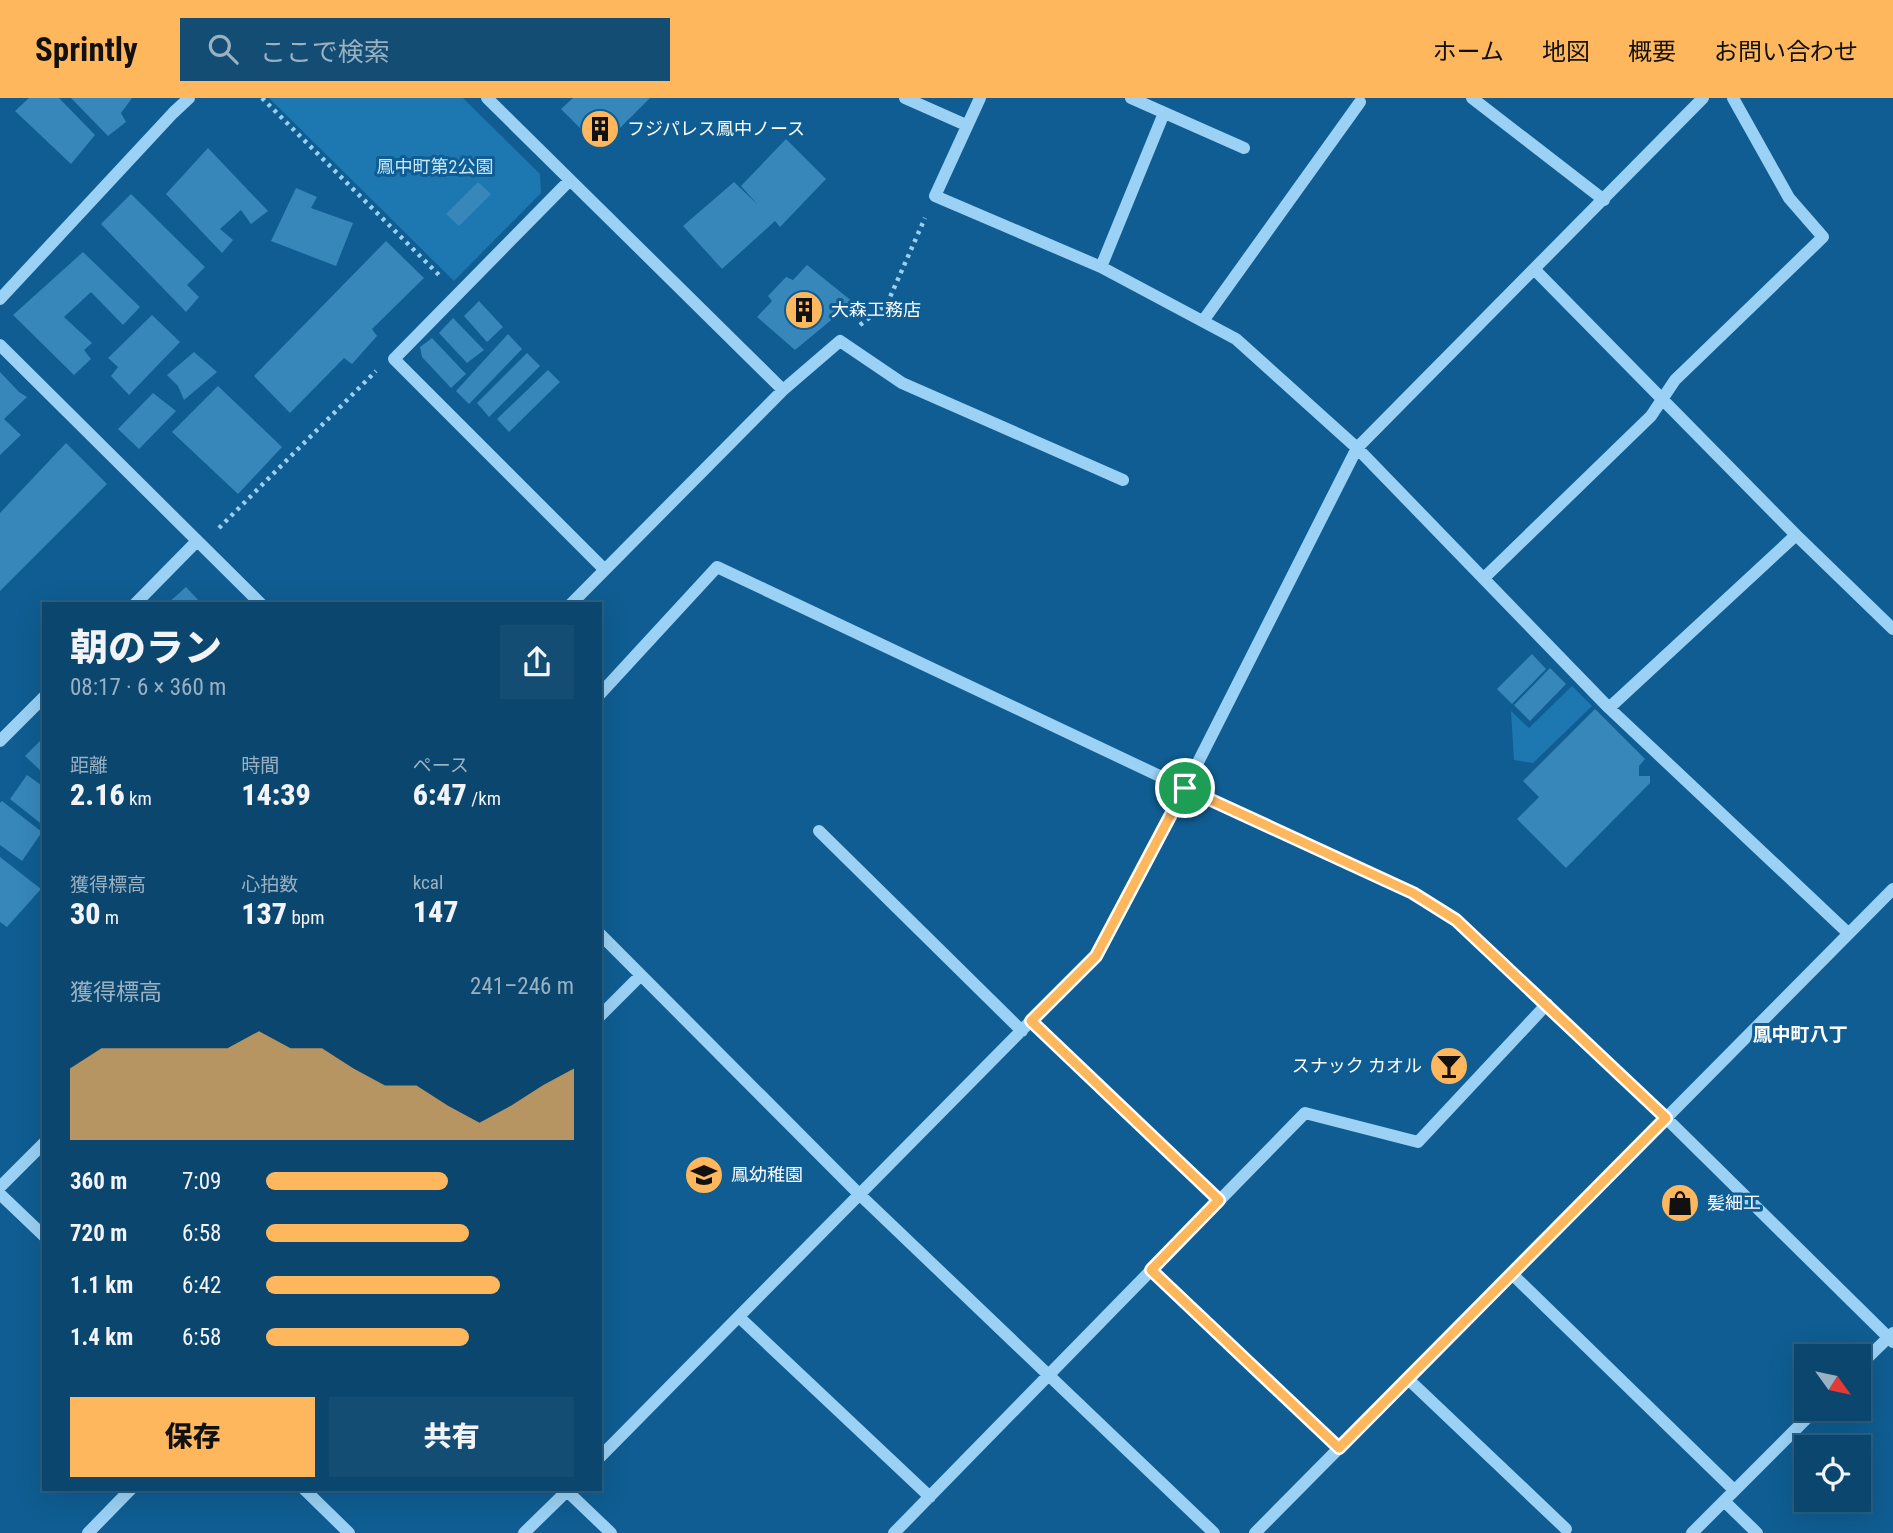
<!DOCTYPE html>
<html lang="ja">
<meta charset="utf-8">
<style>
:root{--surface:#0b466e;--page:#144d73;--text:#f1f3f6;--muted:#9ab1c2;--line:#2b5e81;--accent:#ffb75d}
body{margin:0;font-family:"Roboto Condensed","Noto Sans JP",sans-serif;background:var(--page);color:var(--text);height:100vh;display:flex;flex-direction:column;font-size:26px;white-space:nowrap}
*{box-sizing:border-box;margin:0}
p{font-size:23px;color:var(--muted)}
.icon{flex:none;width:38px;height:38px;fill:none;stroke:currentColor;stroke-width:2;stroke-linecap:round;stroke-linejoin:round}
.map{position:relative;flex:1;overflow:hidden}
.panel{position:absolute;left:42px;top:504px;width:560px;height:889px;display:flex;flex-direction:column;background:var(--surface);border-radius:0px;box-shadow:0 7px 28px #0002,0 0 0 2px var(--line)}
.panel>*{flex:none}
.needle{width:46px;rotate:123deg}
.tools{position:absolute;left:1794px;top:1246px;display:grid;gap:14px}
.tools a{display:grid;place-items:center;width:77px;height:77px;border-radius:0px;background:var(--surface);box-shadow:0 7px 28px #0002,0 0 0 2px var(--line);font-size:35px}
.pin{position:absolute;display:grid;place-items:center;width:60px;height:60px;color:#fff;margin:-30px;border:4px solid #fff;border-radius:50%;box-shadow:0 2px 7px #0007}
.round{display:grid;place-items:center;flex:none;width:74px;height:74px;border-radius:0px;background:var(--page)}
.overview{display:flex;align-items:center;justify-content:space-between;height:119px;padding:0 28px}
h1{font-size:38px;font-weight:800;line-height:52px}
.figures{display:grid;grid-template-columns:repeat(3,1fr);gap:10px;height:119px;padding:7px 28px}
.figures div{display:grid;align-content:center}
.figures b{font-size:30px;font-weight:800}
.figures small{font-size:19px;font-weight:400}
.figures p{font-size:19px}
.chart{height:196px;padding:14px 28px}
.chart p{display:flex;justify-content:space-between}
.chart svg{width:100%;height:126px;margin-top:7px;fill:var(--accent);opacity:.7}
.action{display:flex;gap:14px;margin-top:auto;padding:14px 28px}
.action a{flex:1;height:80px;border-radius:0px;background:var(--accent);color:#111;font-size:28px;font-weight:800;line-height:80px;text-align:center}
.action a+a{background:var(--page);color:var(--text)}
ul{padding:0 28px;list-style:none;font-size:23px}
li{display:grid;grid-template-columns:112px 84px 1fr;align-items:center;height:52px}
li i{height:18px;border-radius:9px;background:var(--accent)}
header{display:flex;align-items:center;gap:42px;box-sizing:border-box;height:98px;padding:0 35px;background:var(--accent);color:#111}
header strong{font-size:33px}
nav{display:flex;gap:38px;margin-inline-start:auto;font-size:24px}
.search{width:490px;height:63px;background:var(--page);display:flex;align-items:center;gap:18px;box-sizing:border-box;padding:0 24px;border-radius:0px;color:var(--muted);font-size:26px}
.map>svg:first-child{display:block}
.green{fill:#1d77b0}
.building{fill:#3787bb}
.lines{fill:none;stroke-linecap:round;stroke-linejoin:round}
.path{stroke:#9ad1f4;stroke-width:4.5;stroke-dasharray:3.5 5;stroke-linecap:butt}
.minor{stroke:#9ad1f4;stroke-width:12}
.route-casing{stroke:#fff;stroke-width:14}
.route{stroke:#ffb75d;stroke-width:9}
.labels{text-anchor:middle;stroke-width:6;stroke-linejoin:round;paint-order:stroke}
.poi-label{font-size:18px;fill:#fff;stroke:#0f5d92;text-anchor:start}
.park-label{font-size:18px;fill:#c2e7fe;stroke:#0f5d92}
.neighbourhood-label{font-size:19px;font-weight:bold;fill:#fff;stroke:#0f5d92}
</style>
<header>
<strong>Sprintly</strong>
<div class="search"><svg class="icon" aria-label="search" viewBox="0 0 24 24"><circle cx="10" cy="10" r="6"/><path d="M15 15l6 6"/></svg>ここで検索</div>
<nav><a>ホーム</a><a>地図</a><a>概要</a><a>お問い合わせ</a></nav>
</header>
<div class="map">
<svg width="1893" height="1435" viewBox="0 0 1893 1435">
<rect width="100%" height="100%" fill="#0f5d92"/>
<path class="green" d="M269,0H463L540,76L541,95L454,183Z
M1572,588L1592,608L1533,665L1514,662L1511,613L1529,630Z"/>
<path class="building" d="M29,0H59L95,37L71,66L15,13Z
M71,0H132L121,15L126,24L108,38Z
M573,0H650L600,50L561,11Z
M786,41L826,81L780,129L775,123L722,171L683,128L734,84L757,106L741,88Z
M208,50L268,113L251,126L241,112L220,131L233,142L222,155L166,96Z
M478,84L491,96L459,128L446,116Z
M296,90L317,99L311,110L353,125L336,168L271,143Z
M131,96L205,169L187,187L199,199L186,214L101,126Z
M386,143L424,180L372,231L377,238L352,266L344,260L290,315L254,278Z
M83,154L140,209L123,227L91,194L64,219L92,245L84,252L91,261L74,277L13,217Z
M807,167L853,204L795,252L757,219L772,203L768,198L786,179L793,182Z
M479,203L503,229L487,244L464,218Z
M152,217L180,244L129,297L111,278L118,269L108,260Z
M453,220L484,252L467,265L439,235Z
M508,236L522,251L469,306L456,293Z
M432,240L466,276L451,290L422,259L420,249Z
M194,254L217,274L184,302L178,288L167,277Z
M527,255L540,268L489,319L477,305Z
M548,272L560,284L509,334L497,321Z
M0,274L19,294L27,299L4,321L21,337L0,357Z
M218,288L282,349L238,396L172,334Z
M153,295L176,313L139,351L118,331Z
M66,345L107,386L0,493V415Z
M186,489L202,506H167Z
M1532,556L1546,571L1512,606L1497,591Z
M1550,570L1566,586L1530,623L1514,607Z
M1595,611L1645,661L1639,668V678H1650V685L1566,770L1517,721L1539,699L1523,683Z
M44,639V676L25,658Z
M27,677L44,689V728L10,701Z
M2,703L42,734L22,763L0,747V705Z
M0,759L41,791L7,829L0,824Z"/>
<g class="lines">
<path class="path" d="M262,0L442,180
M860,227L887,206L925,120
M219,430L376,273"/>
<path class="minor" d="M487,0L783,292
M905,0L966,27
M980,0L935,98L1101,169L1236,241L1357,350L1609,610L1848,835
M1131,0L1244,50
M1472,0L1604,102
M570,82L394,261L604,471
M1101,169L1164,15
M1535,172L1796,437L1893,531
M0,201L173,15L189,0
M1203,223L1360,4
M0,247L261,506
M1484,480L1651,318L1675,282L1823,139L1789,100L1733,0
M135,506L197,443
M571,506L783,292L840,243L902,285L1123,382
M600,596L717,469L1185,690L1413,795L1456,822L1666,1020L1893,1244
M1609,610L1796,437
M0,643L44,599
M819,733L1022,933
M600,836L859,1096L1214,1435
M600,918L641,877
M1031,923L1219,1102
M0,1089L44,1045
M0,1096L44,1138
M1151,1172L1339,1350
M1512,1176L1734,1392
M739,1219L930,1399
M1858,1269L1893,1235
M1408,1281L1566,1431
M600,1359L1095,858L1185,690L1357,350L1703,0
M304,1391L349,1435
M567,1393L611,1435
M1724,1403L1757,1435
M88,1435L131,1391
M524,1435L569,1391
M894,1435L1305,1015L1418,1044L1547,906
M1255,1435L1893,791
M1692,1435L1816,1311"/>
</g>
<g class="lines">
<defs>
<path id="route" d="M1185,690L1413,795L1456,822L1666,1020L1339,1350L1151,1172L1219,1102L1031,923L1096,858Z"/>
</defs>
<use href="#route" class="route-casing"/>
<use href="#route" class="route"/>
</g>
<defs>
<symbol id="building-disc" viewBox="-11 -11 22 22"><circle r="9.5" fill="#ffb75d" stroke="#0f5d92"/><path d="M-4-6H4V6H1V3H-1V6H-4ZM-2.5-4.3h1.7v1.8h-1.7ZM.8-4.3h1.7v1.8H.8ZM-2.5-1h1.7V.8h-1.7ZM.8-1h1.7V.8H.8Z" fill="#111"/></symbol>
<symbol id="bar-disc" viewBox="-11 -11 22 22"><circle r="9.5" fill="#ffb75d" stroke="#0f5d92"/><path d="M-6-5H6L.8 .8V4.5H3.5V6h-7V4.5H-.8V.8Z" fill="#111"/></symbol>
<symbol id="school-disc" viewBox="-11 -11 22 22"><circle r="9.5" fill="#ffb75d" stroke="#0f5d92"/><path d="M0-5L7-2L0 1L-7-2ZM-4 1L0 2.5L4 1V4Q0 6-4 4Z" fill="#111"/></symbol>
<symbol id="shop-disc" viewBox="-11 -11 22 22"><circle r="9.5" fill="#ffb75d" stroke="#0f5d92"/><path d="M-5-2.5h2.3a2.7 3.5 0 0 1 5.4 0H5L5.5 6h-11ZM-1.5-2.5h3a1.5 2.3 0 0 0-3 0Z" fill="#111"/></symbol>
</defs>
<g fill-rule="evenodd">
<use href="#building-disc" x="578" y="9" width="44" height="44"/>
<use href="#building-disc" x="782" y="190" width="44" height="44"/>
<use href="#bar-disc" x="1427" y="946" width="44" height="44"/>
<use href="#school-disc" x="682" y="1055" width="44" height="44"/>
<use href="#shop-disc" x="1658" y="1083" width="44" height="44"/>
</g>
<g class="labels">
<g class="poi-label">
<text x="627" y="37">フジパレス鳳中ノース</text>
<text x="831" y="218">大森工務店</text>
<text x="1422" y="974" text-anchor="end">スナック カオル</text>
<text x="731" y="1083">鳳幼稚園</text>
<text x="1707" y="1111">髪細工</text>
</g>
<g class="park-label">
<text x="435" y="75">鳳中町第2公園</text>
</g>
<g class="neighbourhood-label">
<text x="1800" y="943">鳳中町八丁</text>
</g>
</g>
</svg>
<div class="tools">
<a><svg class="needle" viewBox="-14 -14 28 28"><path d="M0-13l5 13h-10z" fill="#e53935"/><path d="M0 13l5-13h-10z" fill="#9ab1c2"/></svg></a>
<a><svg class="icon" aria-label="locate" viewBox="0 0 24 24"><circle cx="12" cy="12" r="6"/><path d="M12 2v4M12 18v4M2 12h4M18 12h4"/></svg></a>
</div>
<div class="pin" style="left:1185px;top:690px;background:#1e9e55"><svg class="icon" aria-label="arrive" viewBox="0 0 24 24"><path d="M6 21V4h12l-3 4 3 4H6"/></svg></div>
<section class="panel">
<div class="overview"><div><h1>朝のラン</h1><p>08:17 · 6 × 360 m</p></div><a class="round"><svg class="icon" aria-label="share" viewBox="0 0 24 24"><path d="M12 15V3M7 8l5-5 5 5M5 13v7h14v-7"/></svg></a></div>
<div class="figures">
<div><p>距離</p><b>2.16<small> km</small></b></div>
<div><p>時間</p><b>14:39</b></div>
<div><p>ペース</p><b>6:47<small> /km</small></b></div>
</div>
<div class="figures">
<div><p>獲得標高</p><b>30<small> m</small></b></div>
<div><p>心拍数</p><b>137<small> bpm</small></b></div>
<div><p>kcal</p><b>147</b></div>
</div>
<div class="chart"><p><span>獲得標高</span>241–246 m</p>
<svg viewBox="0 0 160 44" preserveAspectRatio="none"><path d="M0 44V19L10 12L20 12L30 12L40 12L50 12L60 6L70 12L80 12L90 19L100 25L110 25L120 32L130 38L140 32L150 25L160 19V44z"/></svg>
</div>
<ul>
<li><b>360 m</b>7:09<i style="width:59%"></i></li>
<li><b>720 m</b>6:58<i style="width:66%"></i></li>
<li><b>1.1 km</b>6:42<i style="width:76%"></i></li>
<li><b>1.4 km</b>6:58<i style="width:66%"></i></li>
</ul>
<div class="action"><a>保存</a><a>共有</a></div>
</section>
</div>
